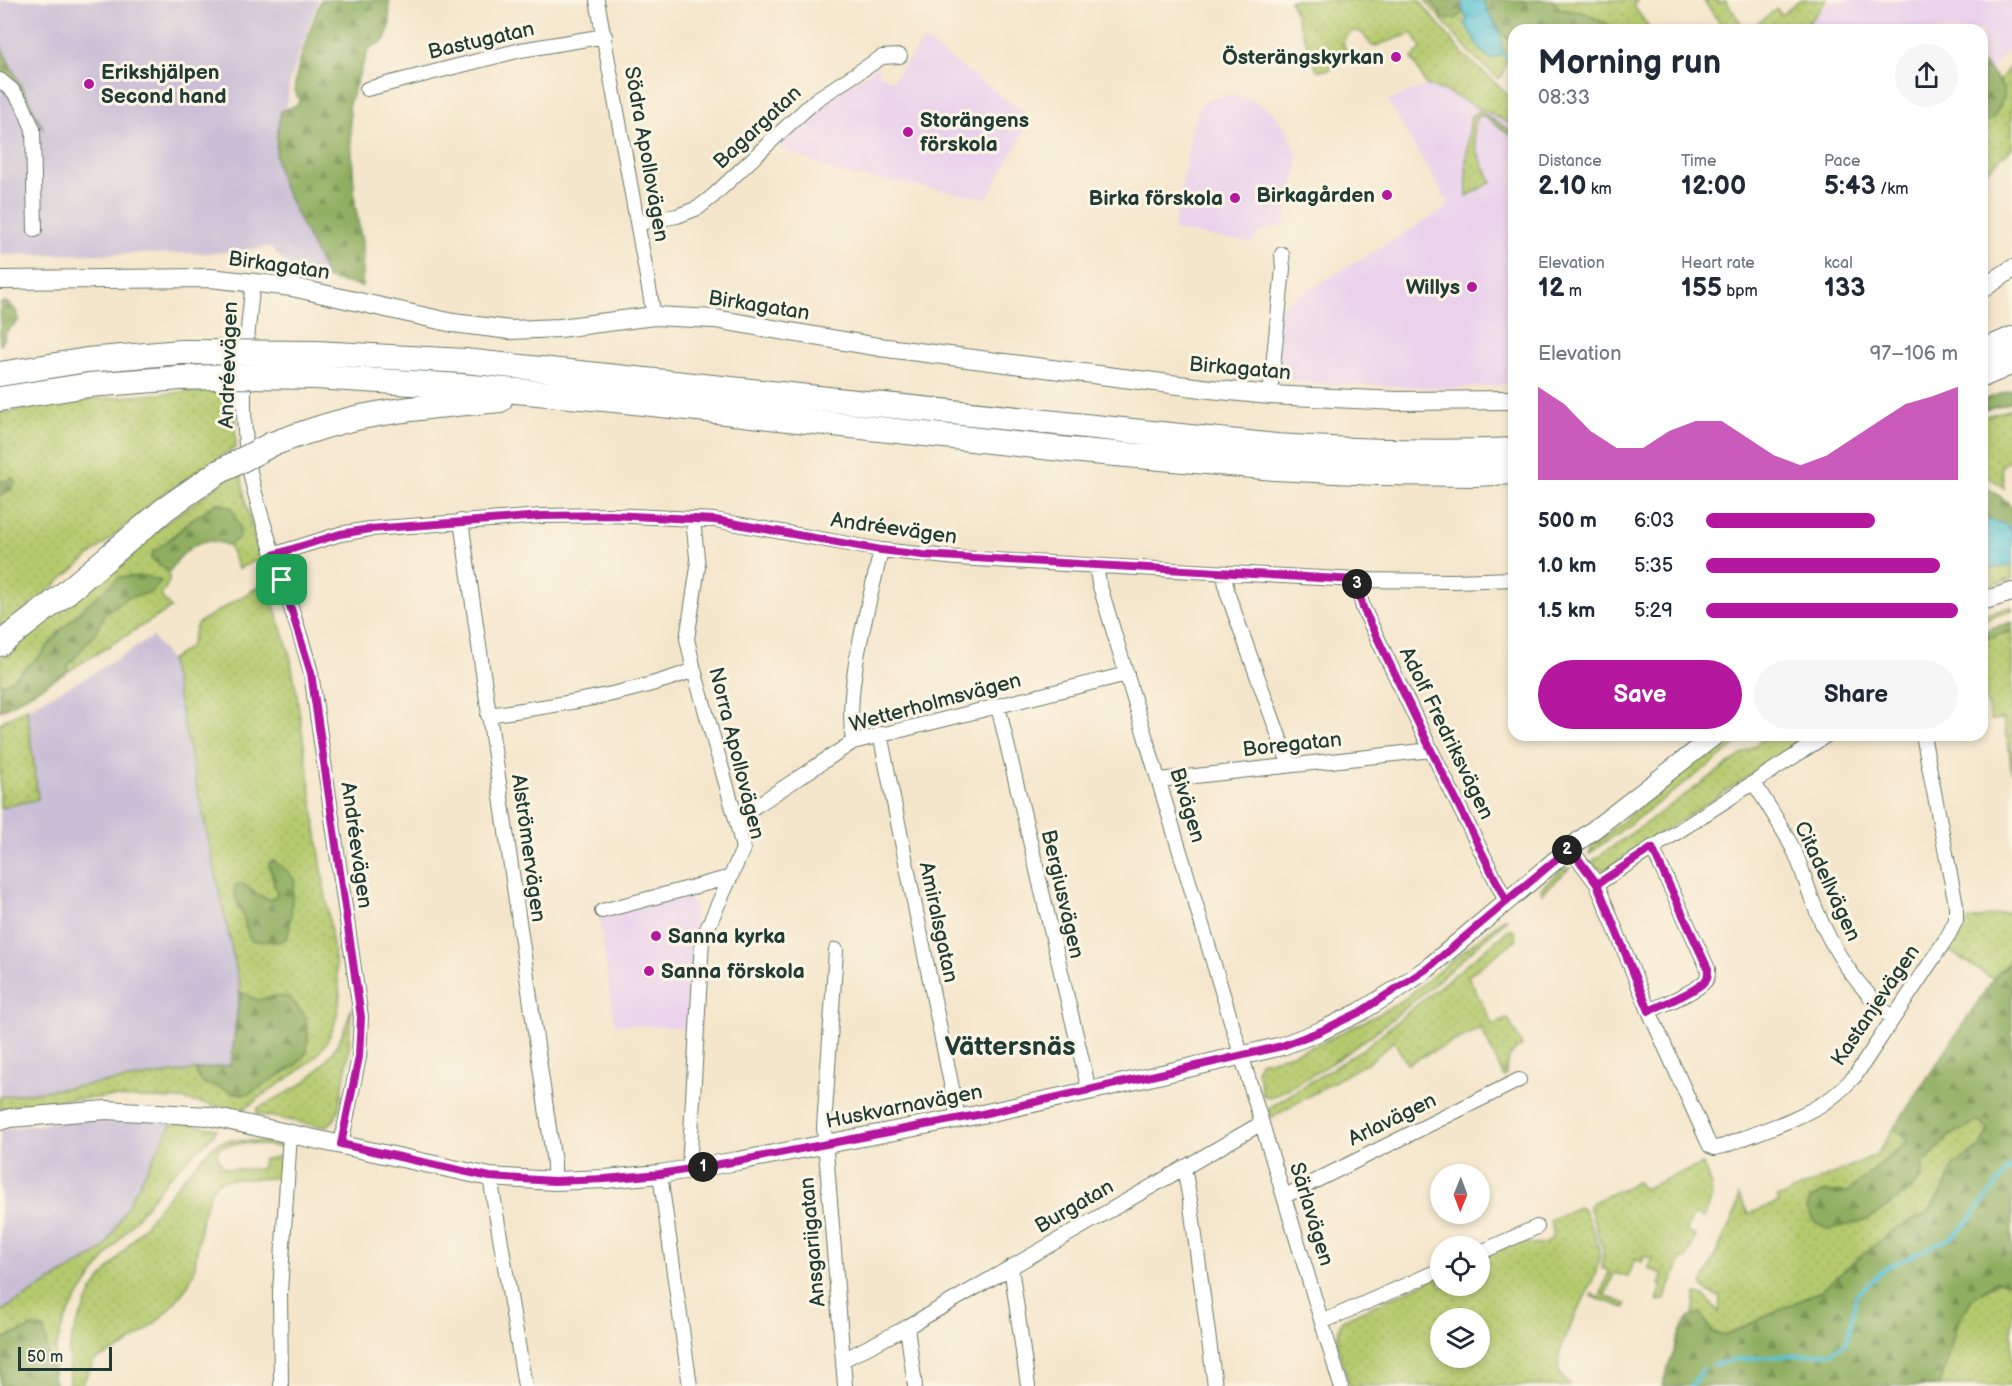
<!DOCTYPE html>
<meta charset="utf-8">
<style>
:root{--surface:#fff;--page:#f6f6f7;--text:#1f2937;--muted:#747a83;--accent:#b5179e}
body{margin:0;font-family:"Balsamiq Sans",sans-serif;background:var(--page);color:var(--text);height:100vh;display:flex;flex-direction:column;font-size:22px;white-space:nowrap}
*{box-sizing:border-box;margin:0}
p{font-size:20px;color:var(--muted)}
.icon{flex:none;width:33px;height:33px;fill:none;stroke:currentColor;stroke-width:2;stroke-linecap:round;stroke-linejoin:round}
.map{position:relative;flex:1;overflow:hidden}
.sheet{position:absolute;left:1508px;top:24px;width:480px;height:717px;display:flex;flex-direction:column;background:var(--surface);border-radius:18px;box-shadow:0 3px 9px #0003}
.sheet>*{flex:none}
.needle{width:39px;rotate:181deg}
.buttons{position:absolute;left:1430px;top:1164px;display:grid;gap:12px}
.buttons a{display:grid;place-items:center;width:60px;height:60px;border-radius:50%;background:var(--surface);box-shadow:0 3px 9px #0003;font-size:30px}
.scale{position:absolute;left:18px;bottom:15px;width:94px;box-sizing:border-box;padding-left:6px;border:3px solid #1f3d34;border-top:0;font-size:16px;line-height:21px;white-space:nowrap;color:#1f3d34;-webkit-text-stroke:4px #fcf5e5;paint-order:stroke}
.pin{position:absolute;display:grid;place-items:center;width:51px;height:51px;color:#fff;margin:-26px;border-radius:12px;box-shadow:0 3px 9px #0006}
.km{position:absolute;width:30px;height:30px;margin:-15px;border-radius:50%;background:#222;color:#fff;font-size:16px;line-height:30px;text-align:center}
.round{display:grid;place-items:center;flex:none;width:63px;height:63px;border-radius:32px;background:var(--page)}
.head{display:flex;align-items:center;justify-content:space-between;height:102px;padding:0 30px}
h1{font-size:33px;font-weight:800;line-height:45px}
.metrics{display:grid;grid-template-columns:repeat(3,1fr);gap:9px;height:102px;padding:6px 30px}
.metrics div{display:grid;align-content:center}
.metrics b{font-size:26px;font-weight:800}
.metrics small{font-size:16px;font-weight:400}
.metrics p{font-size:16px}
.chart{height:168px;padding:12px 30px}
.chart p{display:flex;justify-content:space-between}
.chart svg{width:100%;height:108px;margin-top:6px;fill:var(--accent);opacity:.7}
.button{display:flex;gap:12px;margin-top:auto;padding:12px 30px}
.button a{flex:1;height:69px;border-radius:36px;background:var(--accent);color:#fff;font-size:24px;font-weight:800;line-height:69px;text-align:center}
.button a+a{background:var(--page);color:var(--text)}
ul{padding:0 30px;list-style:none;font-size:20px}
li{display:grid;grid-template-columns:96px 72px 1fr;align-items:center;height:45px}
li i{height:15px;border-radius:8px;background:var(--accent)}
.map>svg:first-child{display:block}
.built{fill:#ead1ec}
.industrial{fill:#cabfd6}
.grass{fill:url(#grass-dots);stroke:#6a8451;stroke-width:1.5;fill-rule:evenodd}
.forest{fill:url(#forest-firs);stroke:#58764a;stroke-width:1.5}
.water{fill:url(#water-ripples);stroke:#3c8084;stroke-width:1.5}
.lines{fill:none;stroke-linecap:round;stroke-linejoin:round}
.stream{stroke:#59c2d4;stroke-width:4}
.street-casing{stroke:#6a7869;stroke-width:16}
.secondary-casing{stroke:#6a7869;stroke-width:20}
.highway-casing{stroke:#6a7869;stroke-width:26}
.street{stroke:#fff;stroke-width:14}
.secondary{stroke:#fff;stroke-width:18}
.highway{stroke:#fff;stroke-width:24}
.highway-bridge-casing{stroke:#6a7869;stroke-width:26;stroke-linecap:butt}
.highway-bridge{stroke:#fff;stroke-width:24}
.route-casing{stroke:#fff;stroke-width:12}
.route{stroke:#b5179e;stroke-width:8}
.poi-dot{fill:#b5179e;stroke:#fcf5e5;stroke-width:2}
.labels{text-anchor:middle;stroke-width:6;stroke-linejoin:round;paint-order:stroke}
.street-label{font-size:21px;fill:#1f3d34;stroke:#fcf5e5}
.poi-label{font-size:21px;font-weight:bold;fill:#1f3d34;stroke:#fcf5e5;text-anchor:end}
.district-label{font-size:27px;font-weight:bold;fill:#1f3d34;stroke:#fcf5e5}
</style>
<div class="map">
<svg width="2012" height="1386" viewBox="0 0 2012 1386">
<defs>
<pattern id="grass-dots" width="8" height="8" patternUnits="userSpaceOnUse" patternTransform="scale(1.5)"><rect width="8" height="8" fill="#b5ca6e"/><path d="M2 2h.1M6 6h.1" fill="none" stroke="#9bae60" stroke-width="1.8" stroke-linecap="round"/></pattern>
<pattern id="forest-firs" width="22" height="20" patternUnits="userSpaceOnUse" patternTransform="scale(1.5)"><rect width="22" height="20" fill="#90ae61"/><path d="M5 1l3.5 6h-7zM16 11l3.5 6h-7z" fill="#758f51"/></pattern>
<pattern id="water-ripples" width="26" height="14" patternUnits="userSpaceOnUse" patternTransform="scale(1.5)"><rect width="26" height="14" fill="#59c2d4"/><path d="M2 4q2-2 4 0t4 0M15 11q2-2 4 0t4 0" fill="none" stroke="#499fad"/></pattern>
</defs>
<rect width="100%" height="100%" fill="#fcf5e5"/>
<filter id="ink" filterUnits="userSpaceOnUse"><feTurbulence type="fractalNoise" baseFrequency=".0167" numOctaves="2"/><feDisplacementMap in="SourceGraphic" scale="12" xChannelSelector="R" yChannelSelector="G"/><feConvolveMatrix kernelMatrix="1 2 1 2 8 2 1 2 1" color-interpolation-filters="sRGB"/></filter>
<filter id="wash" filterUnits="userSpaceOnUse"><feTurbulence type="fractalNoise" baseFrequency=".008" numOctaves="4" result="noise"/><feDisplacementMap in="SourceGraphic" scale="24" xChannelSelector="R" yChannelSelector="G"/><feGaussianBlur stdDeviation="1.35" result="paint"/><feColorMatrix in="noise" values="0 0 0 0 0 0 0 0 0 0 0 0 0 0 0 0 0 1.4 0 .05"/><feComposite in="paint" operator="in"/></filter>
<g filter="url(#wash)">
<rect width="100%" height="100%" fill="#f4e6cb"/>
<path class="built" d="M1831,0H2012V42L1982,83V30H1803Z
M924,40L1032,118L987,198L838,173L777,146L837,93L877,67L880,69L877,73L892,81Z
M1431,84L1446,88L1513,127V381L1496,386L1453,388L1330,384L1265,379L1273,311L1450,206L1388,101Z
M1233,95L1254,101L1271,111L1285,127L1297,152L1298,168L1283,227H1275L1263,231L1254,238L1251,243L1173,230L1194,120L1201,105L1212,98Z
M683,894L695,906L687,1028L615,1024L599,918Z"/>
<path class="industrial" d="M0,0H318L290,80L279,171L328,279L294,272L270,247L214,253L0,255Z
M153,637L170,660L240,987L231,1065L0,1097V808L38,799L27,708L85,678Z
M113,1118L173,1121L104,1250L0,1312V1130L75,1120Z"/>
<path class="grass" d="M1290,0H1419L1463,54L1513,99V125L1445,91L1426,85L1412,58L1421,49L1413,33L1375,46H1372L1361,32L1352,31L1345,37L1343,43L1346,50L1354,55L1353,58L1347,60L1341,53L1331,59L1335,66L1328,70H1317Z
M1425,0H1431L1433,4L1455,19L1463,12L1467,19L1465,23C1472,37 1479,49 1491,59L1503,54L1500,32L1513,44L1501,77L1498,78L1471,54Z
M1552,0H1638L1633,5L1651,30H1617L1585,13L1560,9Z
M1703,0H1717L1719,4L1725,0L1746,30H1725Z
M1800,0H1827L1803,30H1748L1777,9L1781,15Z
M2012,64V148L1985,172L1983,170L1982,171V103Z
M1479,111L1513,132V137L1484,116H1478C1467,136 1482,165 1492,182L1467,196L1466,158L1471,116Z
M234,388L236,447L166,492L0,631V413L70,401Z
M2012,409V459L2001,466L2004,488L1992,479L1982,476V417Z
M240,470L246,504L260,556L257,560L238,569L229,545L239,538L192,519C183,528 154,550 151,559L169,572V581L161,596L171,608L67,672V667L95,633L106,612L127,598L152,592L88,604L61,630L40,656L10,681L0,685V658L150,534Z
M2012,565V579L1982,588V568L1984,570Z
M263,584H266L268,587L289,651L296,689L340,995C335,1050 311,1064 267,1092C258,1098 250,1106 240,1111L181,1099L109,1097L40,1101L0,1109V1097L231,1065L240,987L170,660L190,647L197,624L200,622Z
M2012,607V611L1982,620V615Z
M2012,631V773L2008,741L2003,719L1991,720L1982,686V640Z
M27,708L38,799L0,808V723Z
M1736,735H1750L1589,854L1592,846C1639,808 1685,767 1736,735Z
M1769,735H1812L1605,870L1597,868L1593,862L1594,860Z
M1570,868L1542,893L1541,888L1561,870Z
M2012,912V959L1993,979L1948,950L1969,920Z
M1505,918L1507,919C1435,984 1357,1057 1269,1098L1263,1095L1257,1070L1260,1062L1292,1054L1319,1044L1379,1014L1404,999Z
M1510,929L1514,931L1517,939L1468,976L1493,1025L1508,1018L1522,1046C1508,1054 1506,1060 1506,1075L1504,1077L1481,1028L1407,1064L1394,1041L1372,1060L1271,1118L1268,1110L1269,1108L1363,1049Z
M351,1008L349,1051L339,1108L335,1119L327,1126H318L257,1114V1109C273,1099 292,1092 307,1080C329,1062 345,1036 351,1008Z
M1978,1120L1988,1130L1982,1145L1953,1166L1947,1183L1928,1213L1895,1229L1865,1253L1822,1290L1727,1335L1712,1332L1693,1315L1696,1294C1708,1295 1712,1305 1719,1313L1720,1297L1707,1291L1702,1284L1735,1213L1739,1195L1748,1214L1779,1202L1777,1198L1876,1155L1894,1128L1908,1141L1847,1192H1822L1810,1199L1807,1209L1813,1220L1828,1230L1869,1218L1921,1179L1923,1163L1951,1135Z
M173,1121L217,1129L214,1134L168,1178L108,1254L76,1300L63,1324L56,1348L53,1378L49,1362L32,1327L0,1340V1312L104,1249Z
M229,1140L275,1142L281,1146L279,1147L245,1143L221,1146L216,1152L222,1166L229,1169H261L263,1160L282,1156L280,1178L232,1179L218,1182L212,1188L202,1216L194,1272L187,1287L168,1311L146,1331L122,1348L95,1360L81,1386H70L69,1352L73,1333L93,1289L179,1183L208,1151L219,1142Z
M1703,1164C1713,1191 1716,1191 1704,1218L1694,1214L1686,1232L1696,1236L1686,1259H1681L1664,1300L1657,1301L1662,1286L1659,1285L1663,1274L1648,1268L1652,1259L1644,1256L1642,1262L1635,1259L1628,1277L1614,1273L1605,1296L1626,1304L1625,1308L1591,1296L1592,1294L1600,1297L1609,1271L1602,1268L1603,1250L1589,1206L1591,1203L1637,1182L1643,1189Z
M1578,1207L1584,1210C1590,1225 1601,1243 1599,1259C1595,1291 1552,1343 1559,1371C1561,1377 1566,1382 1570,1386H1350C1343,1361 1331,1344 1342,1320L1440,1276V1286H1479V1259L1518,1242C1525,1241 1531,1245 1538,1245C1555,1243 1555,1233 1550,1220ZM1440,1318H1479V1358H1440Z
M2012,1273V1386H1915L1954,1334L1957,1323L1973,1298Z"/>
<path class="forest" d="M321,0H389L390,26L384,41L369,48L349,103L355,205L363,248L362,286L328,279L283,186L276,162L277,135L281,111L297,105L300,100C298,97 296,94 295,91C292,78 315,16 321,0Z
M1431,0H1462L1463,12L1455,19H1444Z
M1483,0H1552L1560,9L1585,13L1617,30H1514L1513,44C1499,31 1490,18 1483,0Z
M0,45L44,130C28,113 22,85 0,73Z
M1982,64H1984C2006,89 2010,88 1993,119L1982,123Z
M5,302C13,305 18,312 19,320L6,332L2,343L0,345V303Z
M2012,390V402L1982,411V400Z
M13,478L15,483L12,489L0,496V482Z
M1982,485L2001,497L2012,506V531L2005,524L1982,518Z
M218,502L232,508L240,528L239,538L229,545C223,544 216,541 210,541C192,541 178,558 169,572L151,559L153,552L171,539L192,519Z
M146,576L161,581L152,592L127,598L106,612L95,633L67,667V672L0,711V685L10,681L40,656L61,630L88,604L120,577Z
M2012,622V631L1982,640V631Z
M274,861L290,873L295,881C290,900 293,919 287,938L280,942L252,941C247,935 247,930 245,923C241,907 234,904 235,885L243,884L258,895L272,900L277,894L269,864L270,862Z
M2012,959V1284L1997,1281L1973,1298L1957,1323L1940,1386H1662L1681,1330L1691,1316L1701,1313L1712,1332L1727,1335L1822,1290L1865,1253L1895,1229L1928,1213L1947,1183L1953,1166L1982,1146L1988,1130L1979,1121L1950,1135L1923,1163L1921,1179L1909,1191L1869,1219L1828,1230L1813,1220L1807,1209L1810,1199L1822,1192H1847L1908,1142L1894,1128L1993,979Z
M240,992L257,1000L276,996L289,997L306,1017L308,1036L307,1052L295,1066L249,1094L234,1093L216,1086L203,1084L197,1075L196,1070L231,1065Z
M32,1327L44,1328L49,1362L56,1386H0V1340Z"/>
<path class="water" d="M1462,0H1483L1489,14L1500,32L1503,54L1491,59L1481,51L1465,23L1467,19L1463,12Z
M1982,518L2005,524L2012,531V565L1984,570L1982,568Z"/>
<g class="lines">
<path class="stream" d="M1503,54L1514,62
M1713,1365L1738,1359L1831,1353L1847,1342L1856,1296L1884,1269L1954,1236L1969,1221L2012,1165
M1691,1386L1703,1370"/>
</g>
</g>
<g filter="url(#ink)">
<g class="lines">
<defs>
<path id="street" d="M597,0L654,316
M0,80L12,90L22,103L33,129L35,230
M367,89L521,50L605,36
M638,223L677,216L698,208L713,196L783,130L817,99L882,57L900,56
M253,281C246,347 237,416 252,481C267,546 294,608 311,673L361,1017L359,1057L341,1144
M1270,395L1283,269L1282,254
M461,521L554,1163V1181
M273,555L340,534L370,529L542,516L611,515L715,520L881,550L957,558L1356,580L1454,581L1514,579
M1096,566L1099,583L1341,1386
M1224,573L1227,592L1289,764
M1356,580L1363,608L1431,750L1506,901
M998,706L1089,1090
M488,715C558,705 628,695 694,670
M880,734L958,1118
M853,742C844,686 869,606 881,550
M1159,780L1431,750
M1754,783C1769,807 1784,829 1796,855C1803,871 1808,890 1815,907C1832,950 1858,988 1893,1019
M736,819L853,742L1127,674
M1570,848L1597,884L1649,1011L1707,1140L1710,1146L1715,1148L1724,1146C1757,1132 1796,1121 1827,1101C1838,1094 1846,1085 1855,1076L1948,936L1956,920V905L1923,735
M1597,884L1827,735
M602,911L731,877
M836,950L824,1127L845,1386
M1649,1011C1664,1004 1693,993 1703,983C1708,979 1708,975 1708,969L1652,847
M1184,1167L1191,1206L1215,1386
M689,1169L702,940L743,849L736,819L694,670L687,639L698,567L693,520
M660,1174L690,1386
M490,1177L525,1386
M1285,1196L1519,1080
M1479,1253L1537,1227
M1011,1267L1028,1386
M1322,1322L1440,1270
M907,1327L915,1386
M843,1360L907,1327L1262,1123
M281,1386L280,1292L290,1134"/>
<path id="secondary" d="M0,280L210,278L292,287L453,323L510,330L560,328L654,316L715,319L879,347L1210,389L1270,395L1397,401L1514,400
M1982,289L2012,269
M1982,601L2012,592
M0,1121L10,1118L106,1110L208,1116L490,1177L554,1181L605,1179L660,1174L738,1161L982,1114L1102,1088L1282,1046L1321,1031L1360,1012L1396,990L1428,968L1570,848L1716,735"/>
<path id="highway" d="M1982,352L2012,339
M316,353L465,361L1276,446C1355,451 1434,454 1514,450
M0,374L87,360L181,352
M1982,375L2012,362
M315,377L461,386L625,401L1070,450L1275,468L1376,473L1475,474L1514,472
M0,399L89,385L180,378
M272,444C301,434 330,423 361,417C407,408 454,404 500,400
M0,644L61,597L165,509L217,473"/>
</defs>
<use href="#street" class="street-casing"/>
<use href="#secondary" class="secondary-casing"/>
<use href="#highway" class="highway-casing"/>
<use href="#street" class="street"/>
<use href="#secondary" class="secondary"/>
<use href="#highway" class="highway"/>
<defs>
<path id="highway-bridge" d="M181,352L316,353
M180,378L247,376L315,377
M217,473L272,444"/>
</defs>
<use href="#highway-bridge" class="highway-bridge-casing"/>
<use href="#highway-bridge" class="highway-bridge"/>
</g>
</g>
<g class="lines" filter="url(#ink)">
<defs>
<path id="route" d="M282,580L311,673L361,1017L359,1057L341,1144L490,1177L554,1181L605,1179L660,1174L738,1161L982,1114L1218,1061L1282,1046L1321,1031L1360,1012L1428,968L1570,848L1597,884L1649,1011C1665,1003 1691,994 1703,983C1708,979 1708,975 1708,969L1652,848L1597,884L1570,848L1506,901L1431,750L1363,608L1356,580L923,555L881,550L715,520L611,515L542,516L370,529L340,534L273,555L282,580"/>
</defs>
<use href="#route" class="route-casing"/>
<use href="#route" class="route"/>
</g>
<g class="poi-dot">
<circle cx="1396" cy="57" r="6"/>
<circle cx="89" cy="84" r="6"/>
<circle cx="908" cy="132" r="6"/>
<circle cx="1387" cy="195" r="6"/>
<circle cx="1235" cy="198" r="6"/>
<circle cx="1472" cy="287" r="6"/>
<circle cx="656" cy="936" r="6"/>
<circle cx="649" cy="971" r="6"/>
</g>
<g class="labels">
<g class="street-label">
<text transform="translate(481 40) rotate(-13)" y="7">Bastugatan</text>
<text transform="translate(757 127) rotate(-43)" y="7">Bagargatan</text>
<text transform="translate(647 154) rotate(80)" y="7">Södra Apollovägen</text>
<text transform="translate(279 265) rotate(8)" y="7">Birkagatan</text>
<text transform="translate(759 305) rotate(9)" y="7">Birkagatan</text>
<text transform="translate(228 365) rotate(-88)" y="7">Andréevägen</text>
<text transform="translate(1240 368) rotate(5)" y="7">Birkagatan</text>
<text transform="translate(894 528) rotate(8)" y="7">Andréevägen</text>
<text transform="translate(935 702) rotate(-15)" y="7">Wetterholmsvägen</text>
<text transform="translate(1447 733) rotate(64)" y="7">Adolf Fredriksvägen</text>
<text transform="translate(1292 744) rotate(-6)" y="7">Boregatan</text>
<text transform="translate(737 753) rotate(76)" y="7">Norra Apollovägen</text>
<text transform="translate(1188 805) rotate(73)" y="7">Bivägen</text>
<text transform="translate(357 845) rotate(82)" y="7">Andréevägen</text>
<text transform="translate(529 848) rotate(82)" y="7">Alströmervägen</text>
<text transform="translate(1828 881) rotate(65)" y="7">Citadellvägen</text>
<text transform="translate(1063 894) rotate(77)" y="7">Bergiusvägen</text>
<text transform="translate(939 922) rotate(78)" y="7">Amiralsgatan</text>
<text transform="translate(1875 1005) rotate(-56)" y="7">Kastanjevägen</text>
<text transform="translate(904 1106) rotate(-11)" y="7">Huskvarnavägen</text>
<text transform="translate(1392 1119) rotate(-26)" y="7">Arlavägen</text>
<text transform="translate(1074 1206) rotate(-30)" y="7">Burgatan</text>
<text transform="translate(1312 1214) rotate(73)" y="7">Särlavägen</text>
<text transform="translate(812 1242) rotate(-95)" y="7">Ansgariigatan</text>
</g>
<g class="poi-label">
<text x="1384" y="64">Österängskyrkan</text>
<text x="101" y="79" text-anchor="start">Erikshjälpen<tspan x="101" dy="24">Second hand</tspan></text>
<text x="920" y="127" text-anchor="start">Storängens<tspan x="920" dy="24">förskola</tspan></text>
<text x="1375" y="202">Birkagården</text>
<text x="1223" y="205">Birka förskola</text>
<text x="1460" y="294">Willys</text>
<text x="668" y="943" text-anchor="start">Sanna kyrka</text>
<text x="661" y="978" text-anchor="start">Sanna förskola</text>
</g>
<g class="district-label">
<text x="1010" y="1055">Vättersnäs</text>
</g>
</g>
</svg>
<div class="buttons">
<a><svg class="needle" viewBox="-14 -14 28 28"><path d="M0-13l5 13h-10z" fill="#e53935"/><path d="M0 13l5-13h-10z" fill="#747a83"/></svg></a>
<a><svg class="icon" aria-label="locate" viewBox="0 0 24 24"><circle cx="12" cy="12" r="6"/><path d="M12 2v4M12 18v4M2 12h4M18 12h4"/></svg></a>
<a><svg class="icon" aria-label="layers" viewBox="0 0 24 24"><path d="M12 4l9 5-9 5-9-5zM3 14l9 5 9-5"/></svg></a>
</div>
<div class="scale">50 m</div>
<div class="pin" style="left:282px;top:580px;background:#1e9e55"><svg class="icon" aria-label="arrive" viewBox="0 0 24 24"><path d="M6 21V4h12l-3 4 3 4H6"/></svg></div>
<b class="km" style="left:703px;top:1167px">1</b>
<b class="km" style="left:1567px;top:850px">2</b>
<b class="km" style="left:1357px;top:584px">3</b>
<section class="sheet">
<div class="head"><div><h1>Morning run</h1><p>08:33</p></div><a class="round"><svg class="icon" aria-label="share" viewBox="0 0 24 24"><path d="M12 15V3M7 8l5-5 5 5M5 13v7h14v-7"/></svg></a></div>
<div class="metrics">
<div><p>Distance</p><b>2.10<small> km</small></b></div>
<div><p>Time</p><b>12:00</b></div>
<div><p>Pace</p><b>5:43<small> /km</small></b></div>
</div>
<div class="metrics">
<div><p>Elevation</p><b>12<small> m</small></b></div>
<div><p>Heart rate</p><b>155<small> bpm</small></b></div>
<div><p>kcal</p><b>133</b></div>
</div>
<div class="chart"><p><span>Elevation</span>97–106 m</p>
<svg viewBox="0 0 160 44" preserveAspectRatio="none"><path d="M0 44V6L10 13L20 24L30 31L40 31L50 24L60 20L70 20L80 27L90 34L100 38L110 34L120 27L130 20L140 13L150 10L160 6V44z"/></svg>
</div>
<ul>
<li><b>500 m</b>6:03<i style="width:67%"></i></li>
<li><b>1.0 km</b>5:35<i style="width:93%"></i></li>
<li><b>1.5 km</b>5:29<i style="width:100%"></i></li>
</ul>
<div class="button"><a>Save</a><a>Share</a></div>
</section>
</div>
